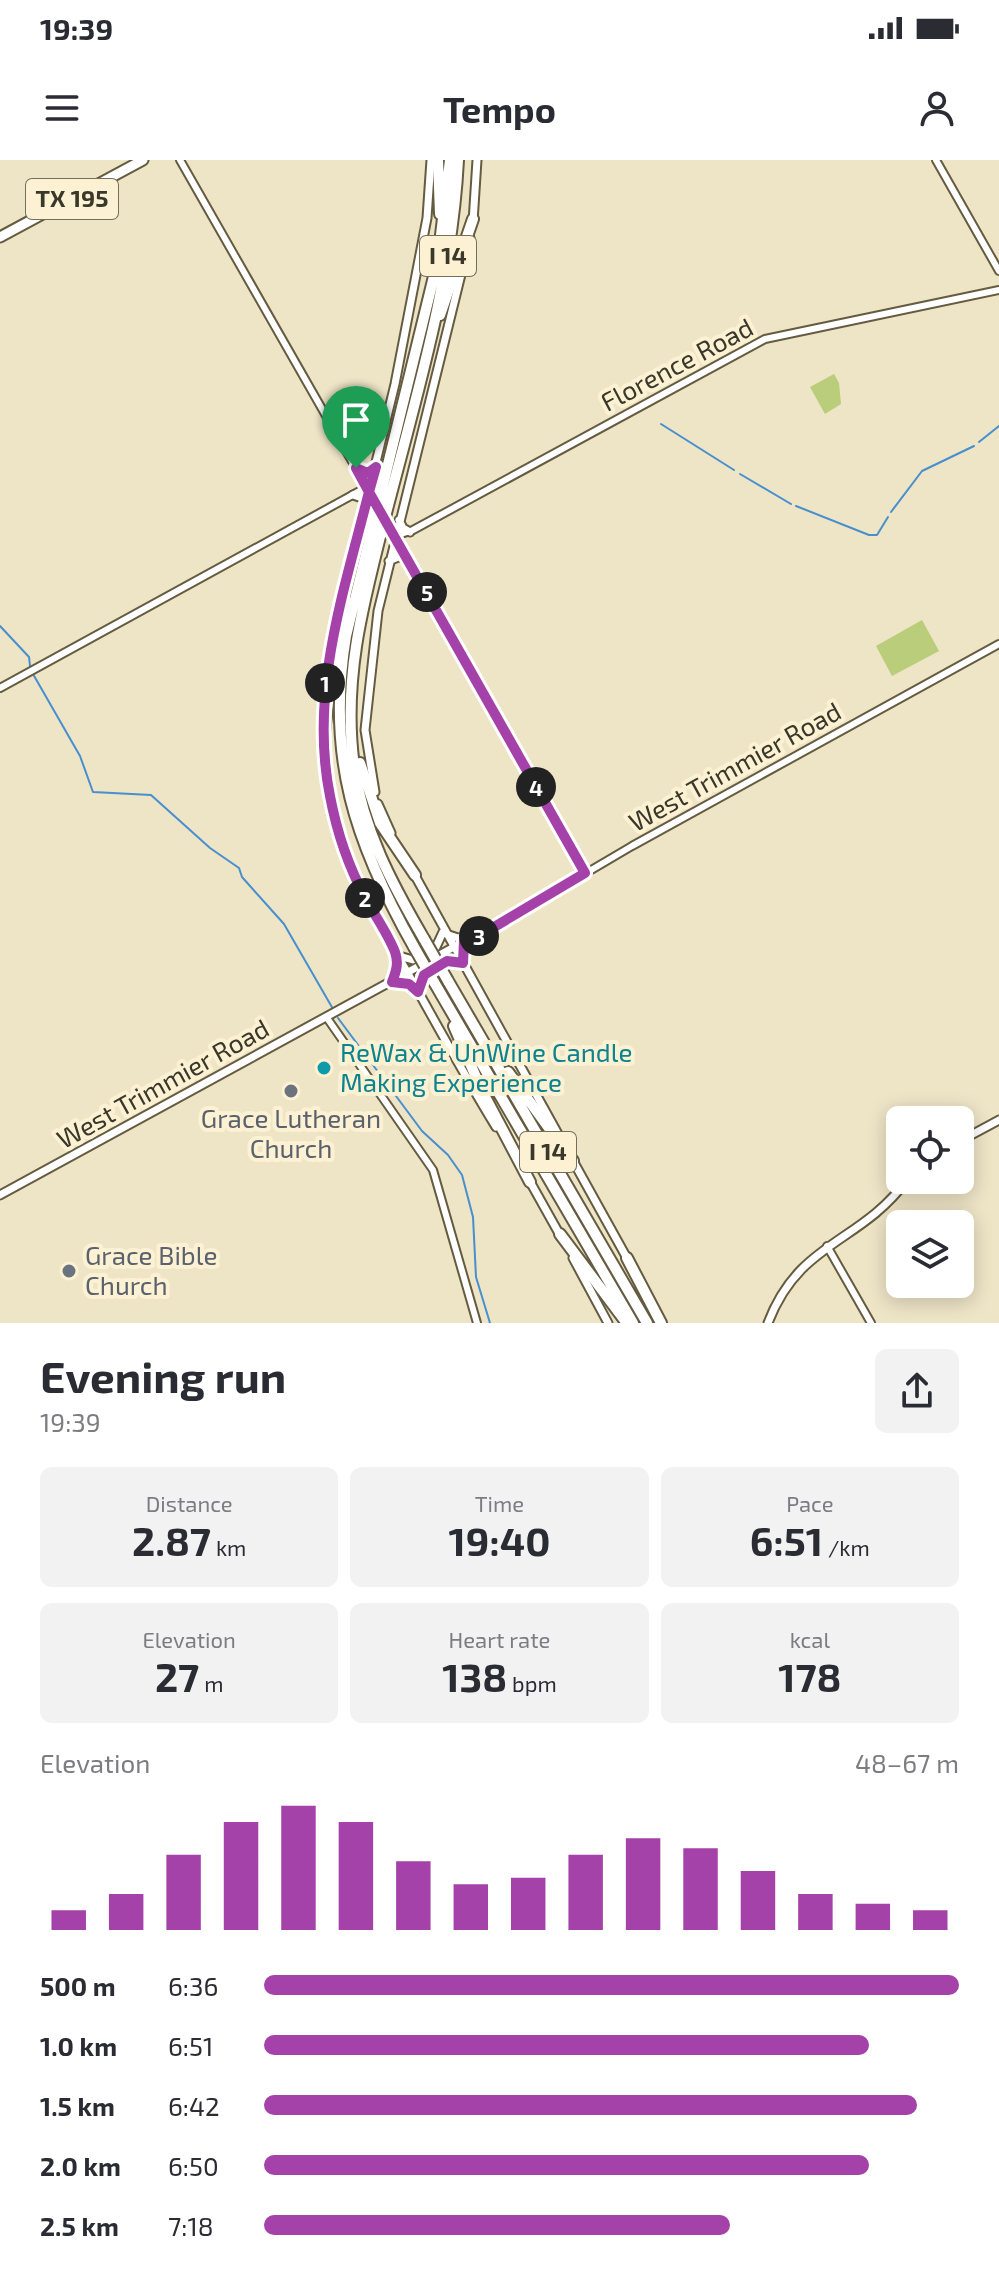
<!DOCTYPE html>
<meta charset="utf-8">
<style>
:root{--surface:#fff;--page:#f2f2f3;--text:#2b2b33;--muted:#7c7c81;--accent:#a542a9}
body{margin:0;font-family:"Exo 2",sans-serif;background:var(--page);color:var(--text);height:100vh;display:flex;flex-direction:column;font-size:30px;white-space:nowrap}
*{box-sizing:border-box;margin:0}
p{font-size:26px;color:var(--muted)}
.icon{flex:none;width:44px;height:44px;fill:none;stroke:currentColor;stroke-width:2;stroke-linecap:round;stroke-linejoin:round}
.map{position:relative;height:1163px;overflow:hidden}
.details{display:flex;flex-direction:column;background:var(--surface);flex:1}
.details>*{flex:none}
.buttons{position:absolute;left:886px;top:946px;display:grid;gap:16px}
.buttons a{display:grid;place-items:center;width:88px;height:88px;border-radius:12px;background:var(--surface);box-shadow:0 4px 20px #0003;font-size:40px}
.pin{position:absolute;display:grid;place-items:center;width:68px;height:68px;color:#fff;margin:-82px -34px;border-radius:50% 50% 50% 0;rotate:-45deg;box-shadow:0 0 8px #0007}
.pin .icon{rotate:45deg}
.km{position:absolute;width:40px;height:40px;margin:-20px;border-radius:50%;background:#222;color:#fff;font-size:22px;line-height:40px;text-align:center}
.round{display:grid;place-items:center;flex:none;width:84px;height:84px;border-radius:12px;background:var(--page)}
.overview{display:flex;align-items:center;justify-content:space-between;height:136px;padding:0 40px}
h1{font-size:44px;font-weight:700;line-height:60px}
.stats{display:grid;grid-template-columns:repeat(3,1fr);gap:12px;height:136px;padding:8px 40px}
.stats div{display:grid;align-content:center;border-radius:12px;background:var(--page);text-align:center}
.stats b{font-size:40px;font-weight:700}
.stats small{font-size:22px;font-weight:400}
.stats p{font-size:22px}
.chart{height:224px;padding:16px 40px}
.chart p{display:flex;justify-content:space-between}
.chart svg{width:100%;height:144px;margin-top:8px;stroke:var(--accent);stroke-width:6}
ul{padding:0 40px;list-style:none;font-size:26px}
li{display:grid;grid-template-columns:128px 96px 1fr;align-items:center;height:60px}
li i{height:20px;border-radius:10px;background:var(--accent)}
.status{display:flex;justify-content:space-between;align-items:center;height:56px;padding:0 40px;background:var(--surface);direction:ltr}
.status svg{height:22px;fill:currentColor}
header{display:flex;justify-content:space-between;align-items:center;height:104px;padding:0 40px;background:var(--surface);font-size:36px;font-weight:700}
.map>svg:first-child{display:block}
.green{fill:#b9cd7b}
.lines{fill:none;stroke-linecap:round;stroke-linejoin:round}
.stream{stroke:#478fce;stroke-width:2}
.tertiary-casing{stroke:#645b41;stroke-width:10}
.secondary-casing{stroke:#645b41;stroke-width:11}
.trunk-casing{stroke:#645b41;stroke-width:13}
.motorway-casing{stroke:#645b41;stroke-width:14}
.tertiary{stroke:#fff;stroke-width:6}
.secondary{stroke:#fff;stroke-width:7}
.trunk{stroke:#fff;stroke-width:9}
.motorway{stroke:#fff;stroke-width:10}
.tertiary-bridge-casing{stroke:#645b41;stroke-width:10;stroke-linecap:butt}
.motorway-bridge-casing{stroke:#645b41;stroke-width:14;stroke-linecap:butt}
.tertiary-bridge{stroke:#fff;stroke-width:6}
.motorway-bridge{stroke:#fff;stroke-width:10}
.route-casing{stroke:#fff;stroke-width:16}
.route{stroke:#a542a9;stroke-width:10}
.culture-dot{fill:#0f9aa8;stroke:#fcf2d3;stroke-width:3}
.worship-dot{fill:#6b7280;stroke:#fcf2d3;stroke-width:3}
.labels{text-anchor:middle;stroke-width:8;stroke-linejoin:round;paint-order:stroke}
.shield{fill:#fcf2d3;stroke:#746f5d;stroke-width:2}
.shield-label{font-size:24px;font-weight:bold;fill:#3a372b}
.street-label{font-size:26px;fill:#3a372b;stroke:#fcf2d3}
.culture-label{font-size:26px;fill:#0d838f;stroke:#fcf2d3;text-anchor:start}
.worship-label{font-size:26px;fill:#5b616d;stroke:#fcf2d3}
</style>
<div class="status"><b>19:39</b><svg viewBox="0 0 49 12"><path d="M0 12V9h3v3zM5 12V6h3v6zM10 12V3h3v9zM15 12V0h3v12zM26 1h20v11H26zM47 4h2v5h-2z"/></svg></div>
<header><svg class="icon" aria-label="menu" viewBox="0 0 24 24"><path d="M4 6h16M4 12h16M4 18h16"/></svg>Tempo<svg class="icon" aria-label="person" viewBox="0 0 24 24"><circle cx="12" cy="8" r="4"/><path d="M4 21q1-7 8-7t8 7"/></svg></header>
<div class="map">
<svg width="999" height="1163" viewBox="0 0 999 1163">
<rect width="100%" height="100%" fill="#eee4c6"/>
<path class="green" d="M834,214L839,223L841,244L825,254L810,227Z
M922,460L939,491L892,516L876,486Z"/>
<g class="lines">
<path class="stream" d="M661,264L734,310
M979,282L999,266
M740,314L791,344
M796,346L869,375H877L888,357
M891,352L922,311L974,286
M0,466L29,497L30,506
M33,514L80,596L93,632L151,635L210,688L239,708L242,717L284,764L333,849
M338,858L422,971L448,995L462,1015L473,1057L476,1117L490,1163"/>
<defs>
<path id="tertiary" d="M180,0L374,340
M936,0L999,111
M391,368L585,713
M395,376L413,370L765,179L999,130
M0,528L367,327
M470,777L478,769L491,766
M460,783L474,779L632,686L999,484
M327,858L433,1010L477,1163
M827,1086L871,1163"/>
<path id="secondary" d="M473,62L477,0
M356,308L368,313L374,308
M353,335L362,338L366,346
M399,360L403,368L410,372
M389,401L398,397L407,399
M341,446L395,224L427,58L431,0
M324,533L338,458
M323,577C330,685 368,742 419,833C444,878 469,923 496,967
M375,632L365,570L378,451L470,78
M378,644L391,673
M413,712L558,974
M399,796L413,800L436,787L443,772
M418,830C420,811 446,797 463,803L464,780L449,775
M960,981L999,960
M572,999L628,1100
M528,1018L561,1077
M0,1035L454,787
M573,1098L608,1163
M768,1163C799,1081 860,1084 907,1020"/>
<path id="trunk" d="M0,77L143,0"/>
<path id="motorway" d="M438,0L440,54
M440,155L473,59
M323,579L334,497L347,442
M360,603L380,663L415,715
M424,779C392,724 363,670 354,606C342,521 363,443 384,361C414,243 452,122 458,0
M414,787C355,683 326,596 346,476L438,100L450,0
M448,821L647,1163
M434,822L633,1163
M454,866L482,931L530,1022
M508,912L573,1001
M560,1074L626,1162
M627,1098L661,1163"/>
</defs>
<use href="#tertiary" class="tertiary-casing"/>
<use href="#secondary" class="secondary-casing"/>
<use href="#trunk" class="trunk-casing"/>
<use href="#motorway" class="motorway-casing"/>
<use href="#tertiary" class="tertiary"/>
<use href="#secondary" class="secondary"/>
<use href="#trunk" class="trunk"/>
<use href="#motorway" class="motorway"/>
<defs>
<path id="tertiary-bridge" d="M374,340L391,368"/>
<path id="motorway-bridge" d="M424,779L448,821
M414,787L434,822"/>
</defs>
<use href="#tertiary-bridge" class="tertiary-bridge-casing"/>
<use href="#motorway-bridge" class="motorway-bridge-casing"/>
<use href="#tertiary-bridge" class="tertiary-bridge"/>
<use href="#motorway-bridge" class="motorway-bridge"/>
</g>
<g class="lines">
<defs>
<path id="route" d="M356,308L369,332C344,431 309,533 330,636C337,673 348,706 366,739C375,756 388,774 395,792C399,803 396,812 392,822L409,824L418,832L424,815L447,801L463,803L464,780L474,779L585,713L369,332L376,307L368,313L356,308"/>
</defs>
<use href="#route" class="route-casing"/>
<use href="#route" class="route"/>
</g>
<circle class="culture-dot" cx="324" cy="908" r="8"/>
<g class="worship-dot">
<circle cx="291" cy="931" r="8"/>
<circle cx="69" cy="1111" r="8"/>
</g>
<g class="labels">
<g class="shield">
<rect x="26" y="19" width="92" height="40" rx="6"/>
<rect x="420" y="76" width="56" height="40" rx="6"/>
<rect x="520" y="972" width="56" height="40" rx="6"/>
</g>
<g class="shield-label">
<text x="72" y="47">TX 195</text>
<text x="448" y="104">I 14</text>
<text x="548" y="1000">I 14</text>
</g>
<g class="street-label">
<text transform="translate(677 205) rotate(-28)" y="9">Florence Road</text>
<text transform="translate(735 607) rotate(-29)" y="9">West Trimmier Road</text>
<text transform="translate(163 924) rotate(-29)" y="9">West Trimmier Road</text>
</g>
<g class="culture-label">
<text x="340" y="902">ReWax &amp; UnWine Candle<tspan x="340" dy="30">Making Experience</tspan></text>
</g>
<g class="worship-label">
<text x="291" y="968">Grace Lutheran<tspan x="291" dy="30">Church</tspan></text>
<text x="85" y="1105" text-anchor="start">Grace Bible<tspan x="85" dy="30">Church</tspan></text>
</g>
</g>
</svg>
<div class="buttons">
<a><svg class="icon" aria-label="locate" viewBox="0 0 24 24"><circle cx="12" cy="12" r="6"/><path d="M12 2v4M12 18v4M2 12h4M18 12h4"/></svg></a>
<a><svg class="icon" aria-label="layers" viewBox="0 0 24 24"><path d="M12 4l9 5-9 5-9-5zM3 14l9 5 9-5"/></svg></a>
</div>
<div class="pin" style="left:356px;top:308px;background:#1e9e55"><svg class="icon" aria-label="arrive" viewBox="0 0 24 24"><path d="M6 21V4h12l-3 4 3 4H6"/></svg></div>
<b class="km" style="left:325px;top:523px">1</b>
<b class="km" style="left:365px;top:738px">2</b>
<b class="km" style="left:479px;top:776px">3</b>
<b class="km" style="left:536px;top:627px">4</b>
<b class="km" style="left:427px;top:432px">5</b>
</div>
<section class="details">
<div class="overview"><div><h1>Evening run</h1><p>19:39</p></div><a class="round"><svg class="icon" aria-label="share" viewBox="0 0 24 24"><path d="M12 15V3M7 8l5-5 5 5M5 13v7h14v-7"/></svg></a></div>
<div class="stats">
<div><p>Distance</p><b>2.87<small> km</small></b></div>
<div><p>Time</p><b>19:40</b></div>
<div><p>Pace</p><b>6:51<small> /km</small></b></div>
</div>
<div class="stats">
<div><p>Elevation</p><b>27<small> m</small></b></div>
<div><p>Heart rate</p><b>138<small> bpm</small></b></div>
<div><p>kcal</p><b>178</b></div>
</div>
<div class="chart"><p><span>Elevation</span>48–67 m</p>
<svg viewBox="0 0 160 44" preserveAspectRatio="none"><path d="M5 44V38M15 44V33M25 44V21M35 44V11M45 44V6M55 44V11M65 44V23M75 44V30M85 44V28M95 44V21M105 44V16M115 44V19M125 44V26M135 44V33M145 44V36M155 44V38"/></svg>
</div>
<ul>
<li><b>500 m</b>6:36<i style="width:100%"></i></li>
<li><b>1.0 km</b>6:51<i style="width:87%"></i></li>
<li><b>1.5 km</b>6:42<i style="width:94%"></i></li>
<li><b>2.0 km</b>6:50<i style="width:87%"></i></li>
<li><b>2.5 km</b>7:18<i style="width:67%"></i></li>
</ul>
</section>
